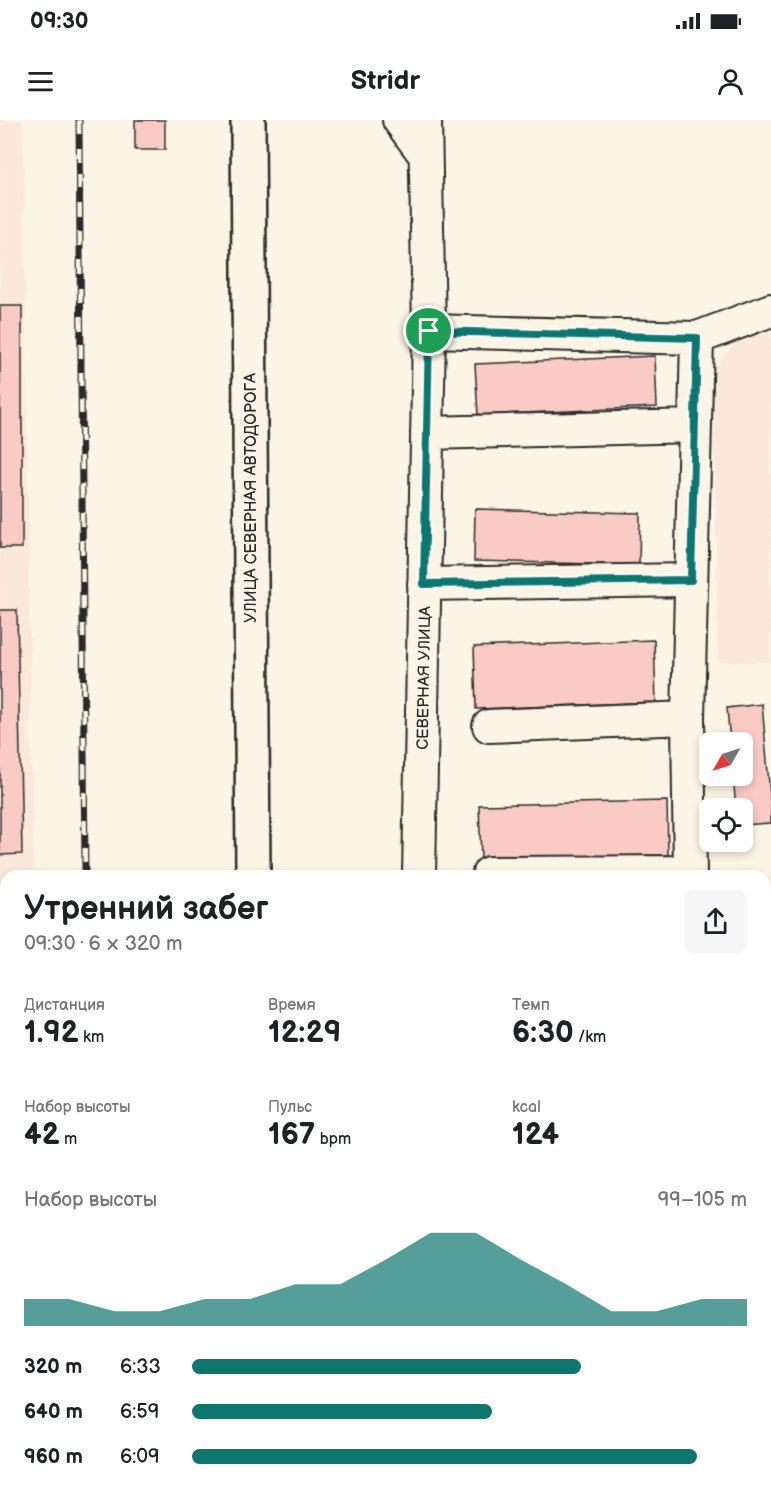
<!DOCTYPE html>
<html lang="ru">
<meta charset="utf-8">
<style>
:root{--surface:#fff;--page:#f6f6f6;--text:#202124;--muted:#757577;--accent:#0f766e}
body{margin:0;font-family:"Balsamiq Sans",sans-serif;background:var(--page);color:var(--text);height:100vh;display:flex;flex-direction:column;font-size:22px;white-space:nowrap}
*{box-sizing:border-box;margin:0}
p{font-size:20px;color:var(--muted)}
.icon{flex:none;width:33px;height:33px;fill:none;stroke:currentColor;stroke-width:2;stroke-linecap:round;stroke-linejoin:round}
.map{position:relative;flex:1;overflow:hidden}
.drawer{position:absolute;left:0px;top:750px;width:771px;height:622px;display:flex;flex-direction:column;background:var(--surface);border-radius:18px 18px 0 0;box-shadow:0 3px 9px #0003}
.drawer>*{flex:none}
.needle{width:39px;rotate:231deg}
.tools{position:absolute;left:699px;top:612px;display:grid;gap:12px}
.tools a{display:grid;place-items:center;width:54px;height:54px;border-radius:9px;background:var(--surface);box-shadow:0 3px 9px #0003;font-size:30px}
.pin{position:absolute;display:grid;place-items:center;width:51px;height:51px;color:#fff;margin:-26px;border:3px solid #fff;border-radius:50%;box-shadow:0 2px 6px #0007}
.round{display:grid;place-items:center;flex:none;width:63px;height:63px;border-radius:9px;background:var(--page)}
.overview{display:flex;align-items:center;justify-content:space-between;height:102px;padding:0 24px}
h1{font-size:33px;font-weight:600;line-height:45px}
.metrics{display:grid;grid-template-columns:repeat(3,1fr);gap:9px;height:102px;padding:6px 24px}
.metrics div{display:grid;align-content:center}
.metrics b{font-size:30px;font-weight:600}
.metrics small{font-size:16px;font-weight:400}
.metrics p{font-size:16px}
.chart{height:168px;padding:12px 24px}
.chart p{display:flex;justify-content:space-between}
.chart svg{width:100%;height:108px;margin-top:6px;fill:var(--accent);opacity:.7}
ul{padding:0 24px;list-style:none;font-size:20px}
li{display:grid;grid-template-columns:96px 72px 1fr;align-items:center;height:45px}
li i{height:15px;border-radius:8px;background:var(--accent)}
.status{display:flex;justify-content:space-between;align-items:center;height:42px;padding:0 30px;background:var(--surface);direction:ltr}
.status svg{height:16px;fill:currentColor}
header{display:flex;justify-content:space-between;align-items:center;height:78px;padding:0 24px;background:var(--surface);font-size:27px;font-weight:600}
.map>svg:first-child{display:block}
.built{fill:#fbe8db}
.building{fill:#facac5;stroke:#2b2b2b;stroke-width:1.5}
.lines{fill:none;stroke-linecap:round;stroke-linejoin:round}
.minor-casing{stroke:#2b2b2b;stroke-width:36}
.major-casing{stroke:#2b2b2b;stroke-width:38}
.minor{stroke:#fcf5e5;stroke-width:32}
.major{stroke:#fcf5e5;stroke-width:33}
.rail-casing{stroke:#2b2b2b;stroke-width:7}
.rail{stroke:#fcf5e5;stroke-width:4.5;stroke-dasharray:14;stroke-linecap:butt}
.route-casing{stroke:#fff;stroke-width:12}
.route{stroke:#0f766e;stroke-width:8}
.labels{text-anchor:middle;stroke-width:6;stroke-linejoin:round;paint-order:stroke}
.street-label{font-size:16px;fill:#2b2b2b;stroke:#fcf5e5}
</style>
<div class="status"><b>09:30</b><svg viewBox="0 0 49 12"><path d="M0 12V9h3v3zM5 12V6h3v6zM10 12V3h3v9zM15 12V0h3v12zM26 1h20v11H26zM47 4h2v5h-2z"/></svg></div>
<header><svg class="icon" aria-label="menu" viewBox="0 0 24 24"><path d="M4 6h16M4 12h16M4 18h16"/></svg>Stridr<svg class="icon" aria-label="person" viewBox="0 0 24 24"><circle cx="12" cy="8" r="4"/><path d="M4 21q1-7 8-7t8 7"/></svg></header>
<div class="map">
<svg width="771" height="1372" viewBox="0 0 771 1372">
<rect width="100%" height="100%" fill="#fcf5e5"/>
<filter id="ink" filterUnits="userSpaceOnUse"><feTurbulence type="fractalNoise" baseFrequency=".0167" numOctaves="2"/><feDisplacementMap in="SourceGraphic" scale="12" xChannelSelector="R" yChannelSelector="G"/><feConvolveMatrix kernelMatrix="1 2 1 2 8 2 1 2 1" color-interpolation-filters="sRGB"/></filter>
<g filter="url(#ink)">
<path class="built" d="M0,0H23L33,756H6V1366L38,1367V1372H0Z
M771,212V542H718L713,248L743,213Z"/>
<path class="building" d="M135,0H165V30H135Z
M0,186H22V428H0Z
M655,236L657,287L478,295L475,244Z
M475,389L640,393L639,445L474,441Z
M0,490H17L22,734L0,735Z
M654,520L656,582L476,589L474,527Z
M762,584L771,686V703L742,705V688H736L733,656H742V622H730L727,588Z
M667,681L668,735L481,738L479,685Z
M765,961H771V1129H765Z
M0,1064H6V1317H0Z
M771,1325V1372H535V1366H765V1326Z"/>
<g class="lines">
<defs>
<path id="minor" d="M399,0L425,35
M429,211L697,218L688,598L690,756
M697,218L771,190
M427,313L695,306
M424,464L691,460
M489,606L688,598
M489,753L690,752
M419,756L429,211L425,0
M765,918H771
M765,1304H771
M423,1366V1372"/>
<path id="major" d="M248,0L253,756
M256,1366V1372"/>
</defs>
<use href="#minor" class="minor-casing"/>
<use href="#major" class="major-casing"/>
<use href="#minor" class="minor"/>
<use href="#major" class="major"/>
<defs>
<path id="rail" d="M79,0L85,756
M23,1366V1372
M90,1366V1372"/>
</defs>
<use href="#rail" class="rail-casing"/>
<use href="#rail" class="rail"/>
</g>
</g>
<g class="lines" filter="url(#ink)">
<defs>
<path id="route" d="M429,211L697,218L691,460L424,464Z"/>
</defs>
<use href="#route" class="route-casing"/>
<use href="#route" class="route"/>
</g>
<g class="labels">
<g class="street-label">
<text transform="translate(250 378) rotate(-90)" y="6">УЛИЦА СЕВЕРНАЯ АВТОДОРОГА</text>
<text transform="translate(423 558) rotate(-89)" y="6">СЕВЕРНАЯ УЛИЦА</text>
</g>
</g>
</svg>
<div class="tools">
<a><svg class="needle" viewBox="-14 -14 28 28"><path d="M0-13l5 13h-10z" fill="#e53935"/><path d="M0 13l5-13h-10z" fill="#757577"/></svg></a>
<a><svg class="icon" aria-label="locate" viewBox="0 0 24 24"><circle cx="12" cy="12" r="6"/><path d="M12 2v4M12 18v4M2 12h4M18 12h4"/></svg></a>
</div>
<div class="pin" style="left:429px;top:211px;background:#1e9e55"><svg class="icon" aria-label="arrive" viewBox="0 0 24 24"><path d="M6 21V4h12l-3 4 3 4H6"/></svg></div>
<section class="drawer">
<div class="overview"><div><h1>Утренний забег</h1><p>09:30 · 6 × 320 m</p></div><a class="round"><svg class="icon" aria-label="share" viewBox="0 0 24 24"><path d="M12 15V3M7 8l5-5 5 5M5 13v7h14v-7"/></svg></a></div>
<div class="metrics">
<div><p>Дистанция</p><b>1.92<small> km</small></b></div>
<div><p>Время</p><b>12:29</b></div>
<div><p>Темп</p><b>6:30<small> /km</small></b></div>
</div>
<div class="metrics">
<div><p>Набор высоты</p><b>42<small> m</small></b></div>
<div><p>Пульс</p><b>167<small> bpm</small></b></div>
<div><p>kcal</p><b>124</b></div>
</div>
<div class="chart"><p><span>Набор высоты</span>99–105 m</p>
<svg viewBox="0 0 160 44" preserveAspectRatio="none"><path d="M0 44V33L10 33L20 38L30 38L40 33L50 33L60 27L70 27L80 17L90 6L100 6L110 17L120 27L130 38L140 38L150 33L160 33V44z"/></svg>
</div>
<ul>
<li><b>320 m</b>6:33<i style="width:70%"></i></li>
<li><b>640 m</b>6:59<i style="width:54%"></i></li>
<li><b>960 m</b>6:09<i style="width:91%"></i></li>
</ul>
</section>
</div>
